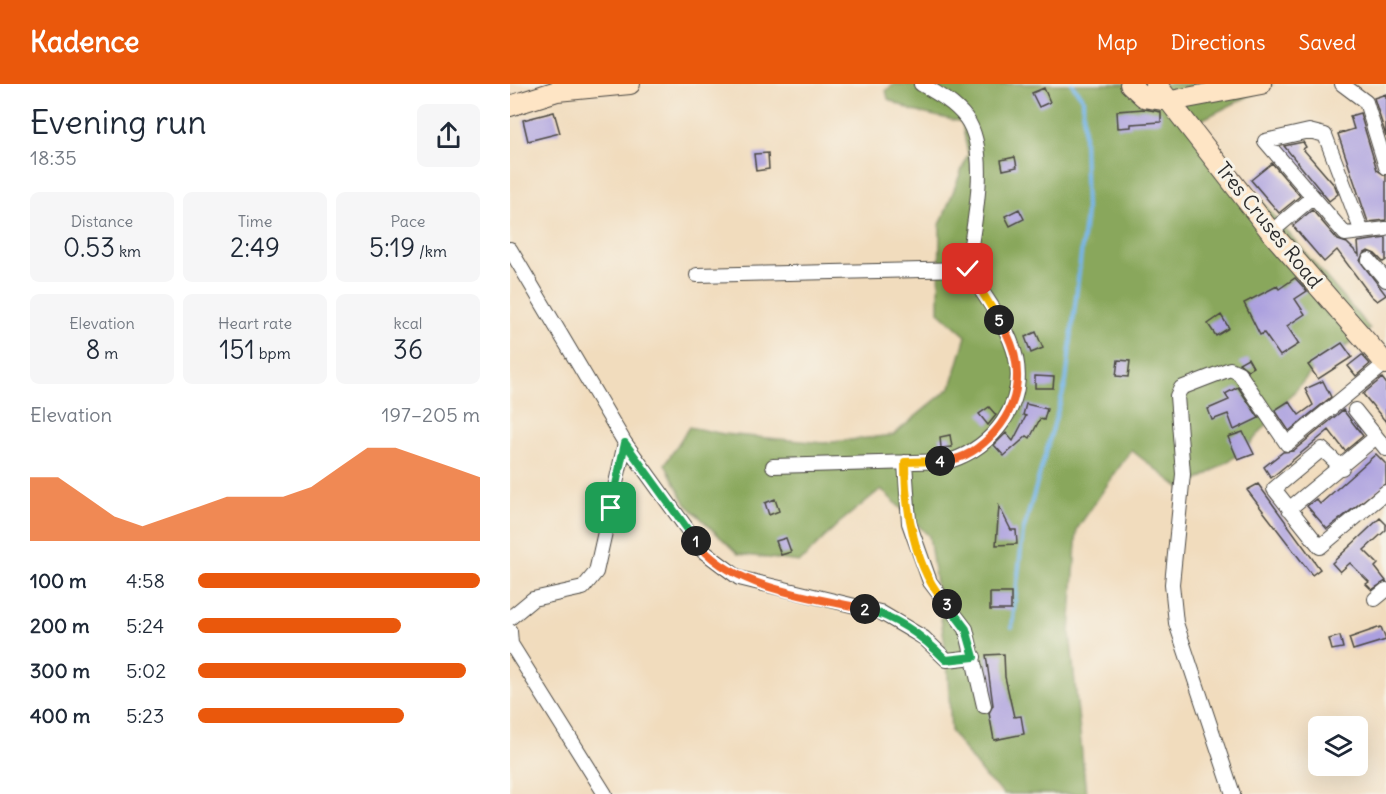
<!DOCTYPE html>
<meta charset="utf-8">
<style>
:root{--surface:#fff;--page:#f6f6f7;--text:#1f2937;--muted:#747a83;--accent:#ea580c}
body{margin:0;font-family:Delius,sans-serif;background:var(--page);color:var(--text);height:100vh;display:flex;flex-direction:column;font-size:22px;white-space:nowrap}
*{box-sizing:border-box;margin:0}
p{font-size:20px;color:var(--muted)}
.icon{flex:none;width:33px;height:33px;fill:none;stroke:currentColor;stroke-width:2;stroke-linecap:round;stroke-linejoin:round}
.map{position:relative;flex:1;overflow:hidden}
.side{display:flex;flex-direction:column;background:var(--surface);width:510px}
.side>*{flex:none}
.buttons{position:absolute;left:798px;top:632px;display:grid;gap:12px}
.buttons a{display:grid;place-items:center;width:60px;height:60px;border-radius:9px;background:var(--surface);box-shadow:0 6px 24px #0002;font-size:30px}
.pin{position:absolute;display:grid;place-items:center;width:51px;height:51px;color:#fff;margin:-26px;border-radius:12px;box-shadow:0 3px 9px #0006}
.km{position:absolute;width:30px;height:30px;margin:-15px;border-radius:50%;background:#222;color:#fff;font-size:16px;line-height:30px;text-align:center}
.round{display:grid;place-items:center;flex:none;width:63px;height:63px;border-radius:9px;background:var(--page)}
.overview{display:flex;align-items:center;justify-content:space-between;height:102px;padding:0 30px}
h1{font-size:33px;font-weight:600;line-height:45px}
.figures{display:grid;grid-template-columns:repeat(3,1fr);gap:9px;height:102px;padding:6px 30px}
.figures div{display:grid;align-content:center;border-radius:9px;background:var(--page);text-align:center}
.figures b{font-size:26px;font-weight:600}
.figures small{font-size:16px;font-weight:400}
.figures p{font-size:16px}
.chart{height:168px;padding:12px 30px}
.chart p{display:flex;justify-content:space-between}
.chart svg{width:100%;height:108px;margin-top:6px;fill:var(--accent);opacity:.7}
ul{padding:0 30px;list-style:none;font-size:20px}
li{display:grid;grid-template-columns:96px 72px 1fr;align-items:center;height:45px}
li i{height:15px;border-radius:8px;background:var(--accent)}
header{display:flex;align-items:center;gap:36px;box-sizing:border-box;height:84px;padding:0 30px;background:var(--accent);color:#fff}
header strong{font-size:28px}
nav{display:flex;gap:33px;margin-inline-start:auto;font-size:21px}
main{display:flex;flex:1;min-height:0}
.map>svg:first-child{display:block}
.forest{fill:#89a75b;stroke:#5a6943;stroke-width:1.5}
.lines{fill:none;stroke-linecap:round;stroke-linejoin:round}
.stream{stroke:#76b6ea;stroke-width:4}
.building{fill:#aca0df}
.street-casing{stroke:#494641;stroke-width:16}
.secondary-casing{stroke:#494641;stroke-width:22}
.street{stroke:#fff;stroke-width:14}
.secondary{stroke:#fee5c5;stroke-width:20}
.split-1-casing{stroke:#fff;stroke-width:12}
.split-2-casing{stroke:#fff;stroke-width:12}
.split-3-casing{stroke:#fff;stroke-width:12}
.split-4-casing{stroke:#fff;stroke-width:12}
.split-5-casing{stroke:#fff;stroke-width:12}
.split-6-casing{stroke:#fff;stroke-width:12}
.split-1{stroke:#22a559;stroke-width:8}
.split-2{stroke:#f0652b;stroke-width:8}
.split-3{stroke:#22a559;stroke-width:8}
.split-4{stroke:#f5b400;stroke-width:8}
.split-5{stroke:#f0652b;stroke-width:8}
.split-6{stroke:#f5b400;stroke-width:8}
.labels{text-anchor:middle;stroke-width:6;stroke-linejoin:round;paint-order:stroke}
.street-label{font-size:20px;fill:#2b2b2b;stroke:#f7f3e8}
</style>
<header>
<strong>Kadence</strong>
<nav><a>Map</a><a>Directions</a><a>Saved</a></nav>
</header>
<main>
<section class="side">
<div class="overview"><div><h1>Evening run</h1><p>18:35</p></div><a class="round"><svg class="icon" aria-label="share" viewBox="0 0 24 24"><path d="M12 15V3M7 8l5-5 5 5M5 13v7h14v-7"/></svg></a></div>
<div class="figures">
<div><p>Distance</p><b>0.53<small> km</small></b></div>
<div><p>Time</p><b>2:49</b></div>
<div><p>Pace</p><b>5:19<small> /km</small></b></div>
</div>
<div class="figures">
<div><p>Elevation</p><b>8<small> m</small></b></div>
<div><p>Heart rate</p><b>151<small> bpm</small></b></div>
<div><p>kcal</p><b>36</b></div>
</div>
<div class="chart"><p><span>Elevation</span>197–205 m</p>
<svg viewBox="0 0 160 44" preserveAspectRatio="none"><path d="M0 44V18L10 18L20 26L30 34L40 38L50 34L60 30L70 26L80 26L90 26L100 22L110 14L120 6L130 6L140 10L150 14L160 18V44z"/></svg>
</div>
<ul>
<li><b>100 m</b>4:58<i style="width:100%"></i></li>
<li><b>200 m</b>5:24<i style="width:72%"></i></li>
<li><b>300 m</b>5:02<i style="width:95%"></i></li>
<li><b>400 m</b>5:23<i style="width:73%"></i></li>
</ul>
</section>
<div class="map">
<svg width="876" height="710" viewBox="0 0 876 710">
<rect width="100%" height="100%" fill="#f7f3e8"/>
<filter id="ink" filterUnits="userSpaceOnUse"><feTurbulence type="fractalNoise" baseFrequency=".0167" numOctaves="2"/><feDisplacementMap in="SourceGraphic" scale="12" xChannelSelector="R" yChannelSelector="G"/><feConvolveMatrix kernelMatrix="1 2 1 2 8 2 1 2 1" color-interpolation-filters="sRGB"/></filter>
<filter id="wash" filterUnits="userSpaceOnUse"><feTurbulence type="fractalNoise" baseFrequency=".008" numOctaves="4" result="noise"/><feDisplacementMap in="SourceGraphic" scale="24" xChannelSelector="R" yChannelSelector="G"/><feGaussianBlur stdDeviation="1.35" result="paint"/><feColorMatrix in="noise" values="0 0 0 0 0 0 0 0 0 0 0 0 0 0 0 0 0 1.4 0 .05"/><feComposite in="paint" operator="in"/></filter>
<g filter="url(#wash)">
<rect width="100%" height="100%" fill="#f1dcbd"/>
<path class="forest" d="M385,0H763L685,39L860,245L802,287L734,367L673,406L621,366L567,445L560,549L576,710H494L475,693L441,648L437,575L419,452L371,405L328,440L290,478L228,470L176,420L155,380L179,343L214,350L314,359L383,351L441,303L456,252L429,228L430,141L458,70L452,38L403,27L378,15L376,6Z"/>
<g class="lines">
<path class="stream" d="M502,543L513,448L556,298L576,128L573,15L562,0"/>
</g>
<g id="blocks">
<path class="building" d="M534,4L540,18L529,23L522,9Z
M876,10V52L864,14Z
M634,25L651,28V38L621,40V43L608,44L607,27Z
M44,28L50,49L18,57L13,36Z
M850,29L867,86L876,92V136L858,138L828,50L844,45L840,32Z
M793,58L796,63L793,65L825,102L828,110L819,117L774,62Z
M258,69L259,85L246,87L244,70Z
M505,73L507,83L493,86L491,76Z
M762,79L790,112L769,129L741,96Z
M509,125L514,135L500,142L495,132Z
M802,126L828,156L837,159L849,171L848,158L876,154V176L873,178L865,170L858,167L853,170L850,177L876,211L867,217L861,212L827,166L814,178L783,142Z
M785,194L797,207L785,215L795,230L777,242L789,260L770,272L754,249L750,251L734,219L767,202L769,205Z
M711,231L719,244L706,252L698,240Z
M526,248L533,264L521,269L515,253Z
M832,259L842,273L808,295L798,281Z
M852,271L860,280L846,292L838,282Z
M738,274L743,283L738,286L729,279Z
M608,276L620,277L618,293L606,292Z
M525,292L544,293L543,304H525Z
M872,294L876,299V338L853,310Z
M813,297L821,313L779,347L765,326L779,317L789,331L803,321L795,305Z
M728,303L749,334L724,346L718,330L702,336L698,325L719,316L715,310Z
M516,320L537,325L534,336L530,335L520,354L517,352L494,372L484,361L496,349L503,357L516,332L513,331Z
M479,323L486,331L478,341L469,330Z
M833,326L853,352L835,367L819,346L761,394L754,383L773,368L783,367Z
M733,348L744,370L728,376L718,353Z
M440,351L442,363L431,364L430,353Z
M866,370L876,380V399L817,445L797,422L806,415L810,420Z
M748,400L810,485L802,491L737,406Z
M265,415L269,427L259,431L255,419Z
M489,422L501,446H506L507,460L486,461Z
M870,434L876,440V446L854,466L868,480L865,483L876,497L862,506L856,500L859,498L840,479L830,488L822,479Z
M276,454L281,468L271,471L266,457Z
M480,509H501V526H480Z
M871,543L876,556L843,566L839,554Z
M830,552L833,564L822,566L819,555Z
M494,570L495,593L504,633L511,632L514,650L484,656L479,629L483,621L476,571Z"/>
</g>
</g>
<g filter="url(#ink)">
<use href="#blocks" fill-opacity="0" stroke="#494641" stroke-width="1.5"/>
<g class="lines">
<defs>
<path id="street" d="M832,0L856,18L876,83
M761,148L803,113
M852,148L815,51L799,47L755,57L835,150L876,145
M0,165L115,359L193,467L229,494L370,528L414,554L437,576L464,573
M859,176L876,196
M187,191L457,185
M845,326L876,365
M395,378L399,439L420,498L456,545L474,622
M263,382L440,377C483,362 516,322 506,274C499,242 474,212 457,185C463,145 481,68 456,34C445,19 427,9 411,0
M832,384L812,365L764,405L810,463L876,408
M779,425L866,353
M865,515L876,506
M0,534L23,515L73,504L86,488L115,359
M0,547L1,560L95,710
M723,710L666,539L662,500L673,390L667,312L671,304L720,285L729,289L777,360L876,279"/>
<path id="secondary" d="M620,0L634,13L661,17L751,0
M646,0L761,148L876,280
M0,22L47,7L120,0"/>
</defs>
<use href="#street" class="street-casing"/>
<use href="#secondary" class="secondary-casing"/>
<use href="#street" class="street"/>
<use href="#secondary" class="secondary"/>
</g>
</g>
<g class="lines" filter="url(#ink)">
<defs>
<path id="split-1" d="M101,424L115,359L186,457"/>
<path id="split-2" d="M186,457C221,505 300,512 355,525"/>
<path id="split-3" d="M355,525C387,533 414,553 436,576L464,573L456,545L437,520"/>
<path id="split-4" d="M430,377L395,378C395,423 404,487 437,520"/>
<path id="split-5" d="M430,377C449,377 465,368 479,354C514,320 515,276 489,236"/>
<path id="split-6" d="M458,185L489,236"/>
</defs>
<use href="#split-1" class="split-1-casing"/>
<use href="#split-2" class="split-2-casing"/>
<use href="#split-3" class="split-3-casing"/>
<use href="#split-4" class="split-4-casing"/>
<use href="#split-5" class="split-5-casing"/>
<use href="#split-6" class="split-6-casing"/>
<use href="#split-1" class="split-1"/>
<use href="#split-2" class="split-2"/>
<use href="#split-3" class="split-3"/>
<use href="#split-4" class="split-4"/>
<use href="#split-5" class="split-5"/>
<use href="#split-6" class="split-6"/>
</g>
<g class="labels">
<g class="street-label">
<text transform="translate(759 141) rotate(51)" y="7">Tres Cruses Road</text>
</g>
</g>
</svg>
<div class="buttons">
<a><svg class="icon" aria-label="layers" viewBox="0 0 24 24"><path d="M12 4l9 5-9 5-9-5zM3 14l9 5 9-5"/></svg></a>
</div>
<div class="pin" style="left:101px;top:424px;background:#1e9e55"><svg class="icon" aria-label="arrive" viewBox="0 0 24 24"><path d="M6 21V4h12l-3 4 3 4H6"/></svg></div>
<div class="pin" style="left:458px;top:185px;background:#d93025"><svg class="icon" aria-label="check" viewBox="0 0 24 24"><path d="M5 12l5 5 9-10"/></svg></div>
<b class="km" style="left:186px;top:457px">1</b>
<b class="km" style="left:355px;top:525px">2</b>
<b class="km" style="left:437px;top:520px">3</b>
<b class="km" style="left:430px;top:377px">4</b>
<b class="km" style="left:489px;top:236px">5</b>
</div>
</main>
